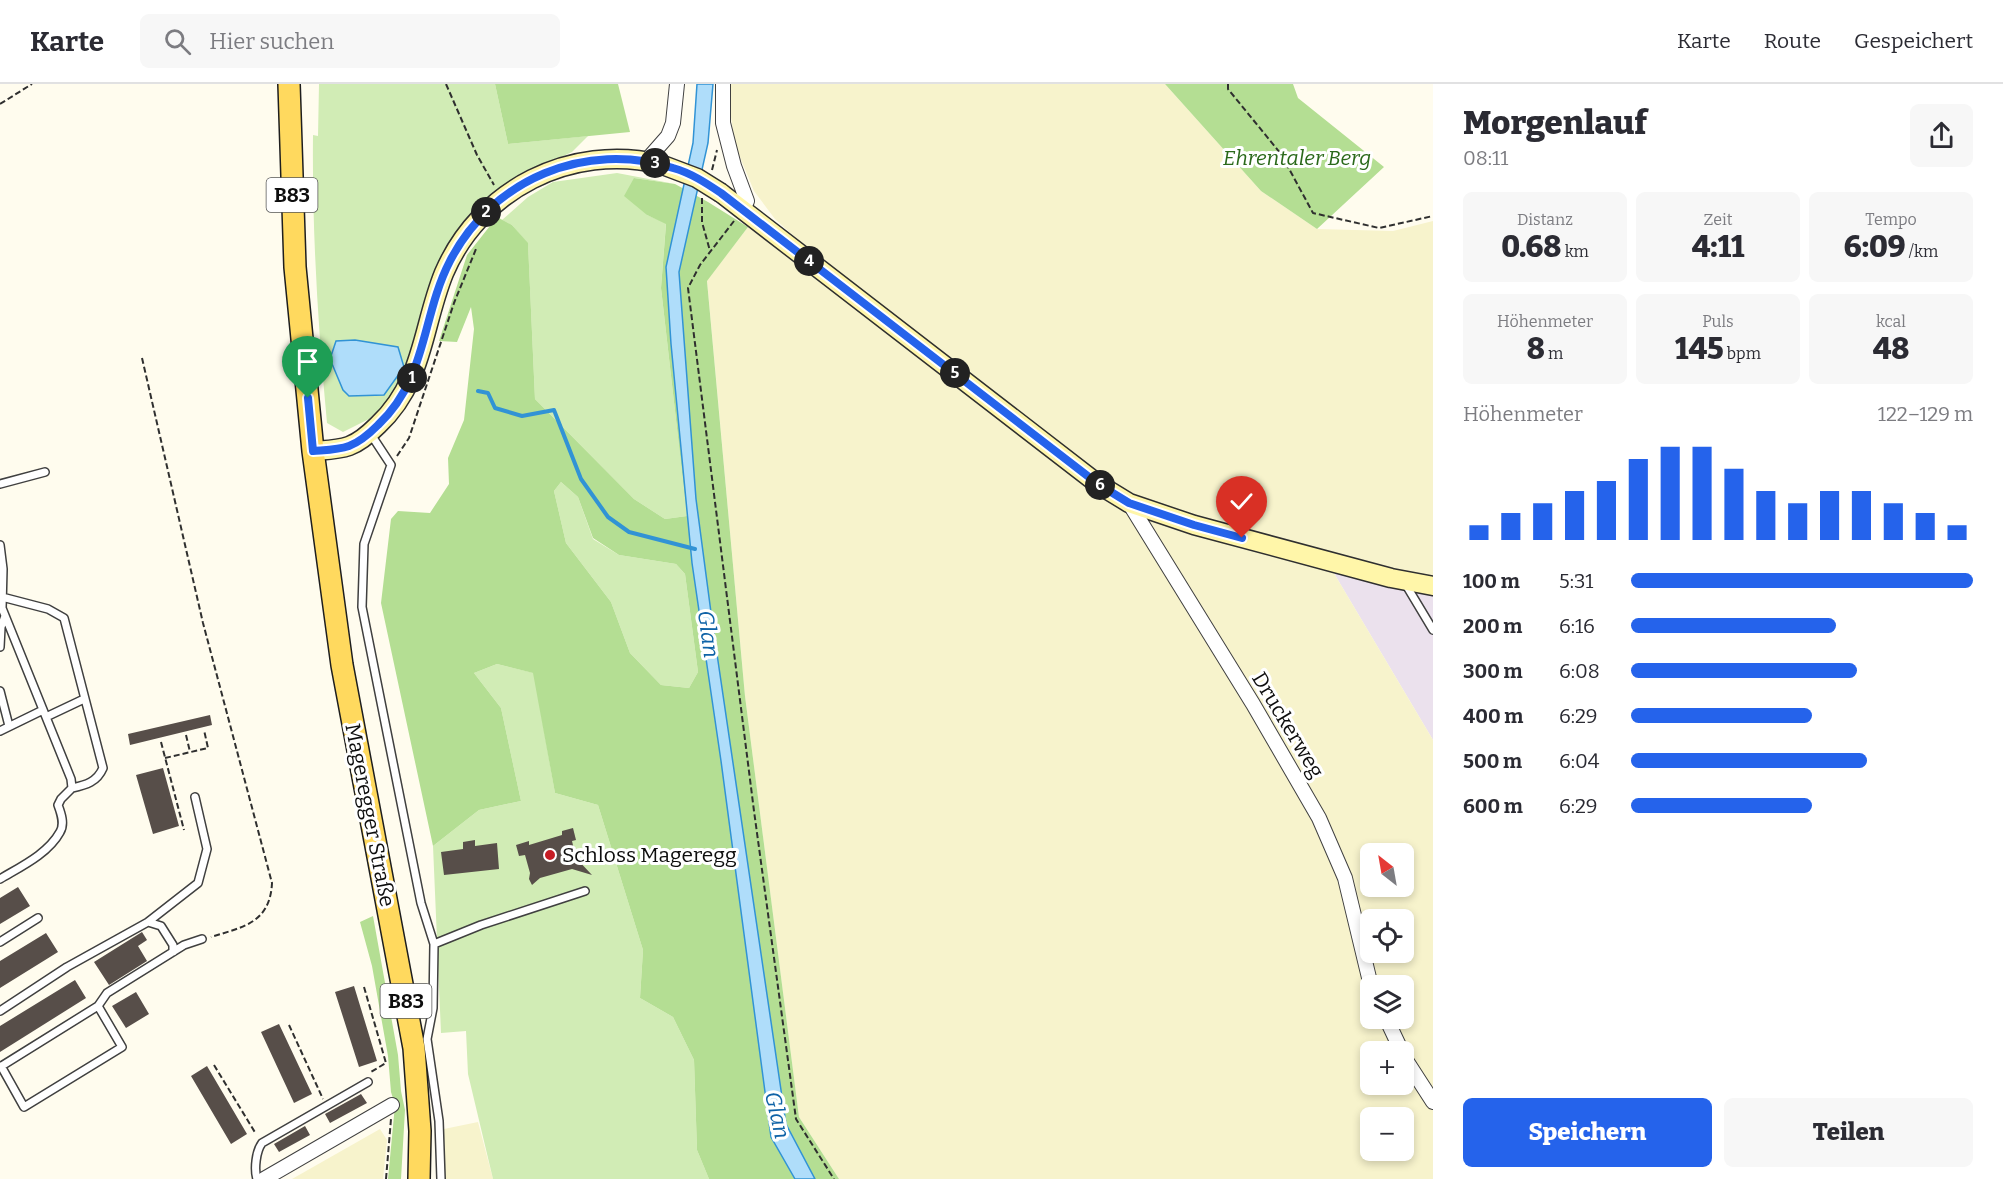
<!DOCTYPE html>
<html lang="de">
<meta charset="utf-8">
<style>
:root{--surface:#fff;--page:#f7f7f7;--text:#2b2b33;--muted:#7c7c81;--line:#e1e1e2;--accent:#2563eb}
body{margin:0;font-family:Bitter,serif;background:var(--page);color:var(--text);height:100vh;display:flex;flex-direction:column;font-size:22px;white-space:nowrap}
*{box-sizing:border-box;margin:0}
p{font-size:20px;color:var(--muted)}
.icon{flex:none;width:33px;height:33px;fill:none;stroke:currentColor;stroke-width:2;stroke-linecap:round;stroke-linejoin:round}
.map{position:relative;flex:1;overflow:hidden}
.details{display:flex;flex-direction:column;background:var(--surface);width:570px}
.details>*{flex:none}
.needle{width:39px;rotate:329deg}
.controls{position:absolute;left:1360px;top:759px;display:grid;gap:12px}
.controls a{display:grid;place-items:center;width:54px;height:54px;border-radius:9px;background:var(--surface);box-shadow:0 3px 9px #0003;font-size:30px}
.pin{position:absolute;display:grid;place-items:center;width:51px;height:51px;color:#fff;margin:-62px -26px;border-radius:50% 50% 50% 0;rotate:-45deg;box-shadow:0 0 6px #0007}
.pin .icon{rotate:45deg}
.km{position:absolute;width:30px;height:30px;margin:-15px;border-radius:50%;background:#222;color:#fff;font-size:16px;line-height:30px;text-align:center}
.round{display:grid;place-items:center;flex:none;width:63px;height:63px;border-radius:9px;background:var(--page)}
.overview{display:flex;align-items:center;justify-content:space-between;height:102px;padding:0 30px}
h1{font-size:33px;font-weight:800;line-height:45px}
.metrics{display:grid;grid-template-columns:repeat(3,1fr);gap:9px;height:102px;padding:6px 30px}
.metrics div{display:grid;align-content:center;border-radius:9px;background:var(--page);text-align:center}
.metrics b{font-size:30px;font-weight:800}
.metrics small{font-size:16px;font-weight:400}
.metrics p{font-size:16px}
.chart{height:168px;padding:12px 30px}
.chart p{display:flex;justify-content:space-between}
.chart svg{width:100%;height:108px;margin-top:6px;stroke:var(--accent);stroke-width:6}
.action{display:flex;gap:12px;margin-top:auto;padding:12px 30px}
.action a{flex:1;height:69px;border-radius:9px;background:var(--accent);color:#fff;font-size:24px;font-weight:800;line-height:69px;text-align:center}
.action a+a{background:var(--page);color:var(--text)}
ul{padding:0 30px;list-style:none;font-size:20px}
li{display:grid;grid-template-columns:96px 72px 1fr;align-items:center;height:45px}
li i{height:15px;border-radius:8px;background:var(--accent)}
header{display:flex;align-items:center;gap:36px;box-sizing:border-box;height:84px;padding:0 30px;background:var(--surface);border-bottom:2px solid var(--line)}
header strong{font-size:28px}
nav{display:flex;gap:33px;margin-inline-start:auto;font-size:21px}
.search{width:420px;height:54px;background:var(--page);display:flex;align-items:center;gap:15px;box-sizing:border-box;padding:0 21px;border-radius:9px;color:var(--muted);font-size:22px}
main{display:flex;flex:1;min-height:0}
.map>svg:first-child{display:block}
.industrial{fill:#ebe1ed}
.farmland{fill:#f7f3cc;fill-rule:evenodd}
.green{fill:#d1ecb5}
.forest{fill:#b4de93;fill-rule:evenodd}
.water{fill:#afddfa;stroke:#3193d5;stroke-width:1.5}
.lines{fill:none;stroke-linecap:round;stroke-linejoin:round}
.stream{stroke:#3193d5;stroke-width:4}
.building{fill:#574e49}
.lane-casing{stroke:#404040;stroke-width:10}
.street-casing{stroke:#404040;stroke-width:16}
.secondary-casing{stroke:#2f2f2f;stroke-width:21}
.primary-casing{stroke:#1e1e1e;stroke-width:24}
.path{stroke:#2f2f2f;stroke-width:2;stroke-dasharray:6 3;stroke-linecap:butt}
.lane{stroke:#fff;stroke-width:7}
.street{stroke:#fff;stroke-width:14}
.secondary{stroke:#fff6a9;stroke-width:18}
.primary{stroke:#ffd95e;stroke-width:21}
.secondary-bridge-casing{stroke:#2f2f2f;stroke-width:21;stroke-linecap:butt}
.secondary-bridge{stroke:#fff6a9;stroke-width:18}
.route-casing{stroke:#fff;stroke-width:12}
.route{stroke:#2563eb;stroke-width:8}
.poi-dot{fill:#c61d24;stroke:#fff;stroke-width:2}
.labels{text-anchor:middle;stroke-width:6;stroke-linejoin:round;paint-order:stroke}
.shield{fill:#fff;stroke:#565656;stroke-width:1.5}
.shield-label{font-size:20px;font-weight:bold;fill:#0d0d0d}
.park-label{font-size:21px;font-style:italic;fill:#2a691a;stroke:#fff}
.street-label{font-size:21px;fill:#0d0d0d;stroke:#fff}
.poi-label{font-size:21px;fill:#0d0d0d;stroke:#fff;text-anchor:start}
.water-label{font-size:22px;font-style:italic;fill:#0f63a7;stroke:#fff}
</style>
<header>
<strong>Karte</strong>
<div class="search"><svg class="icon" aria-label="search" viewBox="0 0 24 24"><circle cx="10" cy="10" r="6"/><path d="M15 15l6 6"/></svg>Hier suchen</div>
<nav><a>Karte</a><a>Route</a><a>Gespeichert</a></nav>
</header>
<main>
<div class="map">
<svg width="1433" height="1095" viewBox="0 0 1433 1095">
<rect width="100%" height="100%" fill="#fffcee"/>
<path class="industrial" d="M1332,486L1433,510V656Z"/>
<path class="farmland" d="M730,0H1165L1261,107L1317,145L1393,147L1433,137V494L1191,434L1140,416L1095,392L819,175L775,135L754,107L735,61L729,19Z
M748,143L1091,405L1332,486L1433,656V1095H839L799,1033L745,612L707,196ZM1371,770H1404V802H1371ZM1371,836H1404V868H1371ZM1371,902H1404V934H1371ZM1371,968H1404V1000H1371ZM1371,1034H1404V1066H1371Z
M478,1038L493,1095H444V1045Z
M380,1045L387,1056L383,1095H292Z"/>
<path class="green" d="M319,0H495L508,60L588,52L572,68L512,96L488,113L446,167L400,307L369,335L343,348L327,339C318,243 312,148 313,51L318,52Z
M617,89L675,100L634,94L647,131L666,139L661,204L687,432L665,435L634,415L535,315L528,160L512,141L502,136L528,113L553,98Z
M561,398L578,413L593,455L619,471L676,480L685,490L698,588L689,604L661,601L630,569L611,518L566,459L554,407Z
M497,580L534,589L555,709L598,721L643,866L640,914L673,933L694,976L697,1066L709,1095H493L468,990L466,947L441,949L433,762L479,726L521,717L501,624L474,589Z"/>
<path class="forest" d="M495,0H618L630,48L508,60Z
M1165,0H1293L1298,14L1384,83L1317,145L1261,107Z
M634,94L675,100L708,118L748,143L707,197L745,612L799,1033L839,1095H709L697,1066L694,976L673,933L640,914L643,866L598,721L555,709L533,589L497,580L474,589L501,624L521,717L479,726L433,762L381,519L391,435L398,427L430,429L449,400L448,374L464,336L474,245L471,223L457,258L439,257L467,171L497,133L512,141L528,159L535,315L634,415L665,435L687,432L661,204L666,140L647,131L624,112ZM561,398L578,413L593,454L619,471L676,480L685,490L698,588L689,604L661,601L630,569L611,518L566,459L554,407Z
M373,832L398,971L401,1007L405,1026L401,1095H388L395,1021L391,1008L388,972L372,882L360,838Z"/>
<path class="water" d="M697,0H713L708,59L679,188L696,415L712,536L786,1040L815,1095H795L771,1053L721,677L692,479L671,260L666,183L693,59Z
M355,256L398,263L404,283L384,311L349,312L343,306L330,275L336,257Z"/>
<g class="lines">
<path class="stream" d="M478,307L488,309L495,324L522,332L554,326L581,395L608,433L629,448L695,465"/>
</g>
<path class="building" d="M210,631L212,641L130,661L128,650Z
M163,684L179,742L153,750L136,691Z
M573,744L576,756L572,757L576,774L592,791L572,785L540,794L532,801L529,795L530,789L525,771L519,772L516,761L529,757V761L562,751V747Z
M475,756V762L497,759L499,785L444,791L441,768L463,765V758Z
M18,803L30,822L0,840V814Z
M142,848L147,856L138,862L147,877L109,901L94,878Z
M46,849L58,868L0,904V877Z
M75,896L86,914L0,968V942Z
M354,902L377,977L359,983L335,908Z
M136,908L149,930L126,944L112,922Z
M279,940L312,1010L294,1019L261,948Z
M207,982L247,1050L231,1060L191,992Z
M361,1010L367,1019L330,1039L325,1030Z
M305,1042L310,1051L279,1068L274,1060Z"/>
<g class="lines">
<defs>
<path id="lane" d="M370,349L391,381L364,460L362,523L421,819L434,860L433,924L427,955L439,1037L441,1095
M0,400L45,388
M0,461L3,485L2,524L71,695L72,704L61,715L58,721C61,729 65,740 60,748C48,770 20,783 0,795
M1406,501L1433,546
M2,513L48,525L64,534L103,684C97,698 86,701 72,704
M0,563L1,543L5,532
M0,607L9,642
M46,633L84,615
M0,647L43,626
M148,838L198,799L207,765L195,713
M0,858L38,834
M434,860L481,841L585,807
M98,922L107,909L184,861L202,855
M0,927L67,883L148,838L161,842L173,861V868
M0,983L98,922L122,963L24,1023L1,982
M257,1095C254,1085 256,1067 262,1059L368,998"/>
<path id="street" d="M723,0V39L734,82L747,117L743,126
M646,77L668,52L673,39L677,0
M1129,419L1253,620L1319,734L1345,794L1371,902
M1386,934L1402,968
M1404,973L1433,1018
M264,1095L392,1021"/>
<path id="secondary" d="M721,109L1098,400L1129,419L1194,441L1391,494L1433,502
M313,367C325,366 338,366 349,362C360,358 370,349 378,341C424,298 422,243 444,189C480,105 571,59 660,80"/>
<path id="primary" d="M289,0L295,183L313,367L342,581L414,964L420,1047L419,1095"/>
</defs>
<use href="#lane" class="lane-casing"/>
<use href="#street" class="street-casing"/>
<use href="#secondary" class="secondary-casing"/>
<use href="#primary" class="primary-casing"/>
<path class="path" d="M446,0L477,71L494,101
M1228,0V5L1281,70L1313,129L1379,144L1433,132
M0,20L32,0
M712,86L717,66
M702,114V138L710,167
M734,137L700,181L688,204L754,727L796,1035L834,1095
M142,274L203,539L272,799C270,839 243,843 211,853
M397,372L409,354L454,219L476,165
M186,651L190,668
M161,658L184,746
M165,674L208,664L204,646
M364,903L386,979L369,989
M289,941L323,1015
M214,981L256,1050
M386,1095L391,1035"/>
<use href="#lane" class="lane"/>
<use href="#street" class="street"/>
<use href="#secondary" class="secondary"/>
<use href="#primary" class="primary"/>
<defs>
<path id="secondary-bridge" d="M660,80L697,94L721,109"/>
</defs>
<use href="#secondary-bridge" class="secondary-bridge-casing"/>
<use href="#secondary-bridge" class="secondary-bridge"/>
</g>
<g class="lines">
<defs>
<path id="route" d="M308,314L313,367C325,366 338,366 349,362C360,358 370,349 378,341C428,294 421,233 450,177C492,95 586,56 673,84C691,89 706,99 721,109L1098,400L1129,419L1194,441L1242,454"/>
</defs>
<use href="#route" class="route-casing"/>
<use href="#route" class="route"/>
</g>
<circle class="poi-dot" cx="550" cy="771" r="6"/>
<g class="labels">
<g class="shield">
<rect x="266.5" y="94" width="51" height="34" rx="4.5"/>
<rect x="380.5" y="900" width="51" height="34" rx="4.5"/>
</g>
<g class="shield-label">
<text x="292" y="118">B83</text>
<text x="406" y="924">B83</text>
</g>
<g class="park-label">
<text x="1297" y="81">Ehrentaler Berg</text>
</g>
<g class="street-label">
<text transform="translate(1288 641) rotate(59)" y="7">Druckerweg</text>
<text transform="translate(370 731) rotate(79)" y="7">Mageregger Straße</text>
</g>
<g class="poi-label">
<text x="562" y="778">Schloss Mageregg</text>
</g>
<g class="water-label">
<text transform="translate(709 550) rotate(82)" y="8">Glan</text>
<text transform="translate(778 1031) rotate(77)" y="8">Glan</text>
</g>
</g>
</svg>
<div class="controls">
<a><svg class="needle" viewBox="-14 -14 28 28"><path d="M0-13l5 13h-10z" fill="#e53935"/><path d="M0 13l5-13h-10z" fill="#7c7c81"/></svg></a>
<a><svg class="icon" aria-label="locate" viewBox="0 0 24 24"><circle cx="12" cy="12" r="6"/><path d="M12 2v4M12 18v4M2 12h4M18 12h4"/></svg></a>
<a><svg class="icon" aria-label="layers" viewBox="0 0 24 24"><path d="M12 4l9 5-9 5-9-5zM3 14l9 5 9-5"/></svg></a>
<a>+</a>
<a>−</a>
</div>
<div class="pin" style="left:308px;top:314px;background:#1e9e55"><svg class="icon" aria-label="arrive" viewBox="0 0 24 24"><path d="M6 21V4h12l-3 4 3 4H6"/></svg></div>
<div class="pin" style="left:1242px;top:454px;background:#d93025"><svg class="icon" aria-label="check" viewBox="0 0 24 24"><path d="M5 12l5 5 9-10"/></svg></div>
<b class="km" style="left:412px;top:294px">1</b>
<b class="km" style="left:486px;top:128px">2</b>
<b class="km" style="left:655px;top:79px">3</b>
<b class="km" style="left:809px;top:177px">4</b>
<b class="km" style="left:955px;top:289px">5</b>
<b class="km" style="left:1100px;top:401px">6</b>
</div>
<section class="details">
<div class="overview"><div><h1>Morgenlauf</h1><p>08:11</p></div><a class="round"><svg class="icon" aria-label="share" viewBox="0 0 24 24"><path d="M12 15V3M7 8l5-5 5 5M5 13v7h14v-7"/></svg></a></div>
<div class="metrics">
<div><p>Distanz</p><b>0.68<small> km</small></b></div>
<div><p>Zeit</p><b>4:11</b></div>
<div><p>Tempo</p><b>6:09<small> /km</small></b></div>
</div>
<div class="metrics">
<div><p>Höhenmeter</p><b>8<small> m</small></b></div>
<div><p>Puls</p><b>145<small> bpm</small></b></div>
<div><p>kcal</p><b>48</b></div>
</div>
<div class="chart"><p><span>Höhenmeter</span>122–129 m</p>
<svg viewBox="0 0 160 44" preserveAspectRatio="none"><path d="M5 44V38M15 44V33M25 44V29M35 44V24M45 44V20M55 44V11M65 44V6M75 44V6M85 44V15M95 44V24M105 44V29M115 44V24M125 44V24M135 44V29M145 44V33M155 44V38"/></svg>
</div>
<ul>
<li><b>100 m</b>5:31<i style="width:100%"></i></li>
<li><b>200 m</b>6:16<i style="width:60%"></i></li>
<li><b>300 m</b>6:08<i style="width:66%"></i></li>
<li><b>400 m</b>6:29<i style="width:53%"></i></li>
<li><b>500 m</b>6:04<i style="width:69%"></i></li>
<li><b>600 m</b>6:29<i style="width:53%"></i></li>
</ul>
<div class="action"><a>Speichern</a><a>Teilen</a></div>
</section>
</main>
